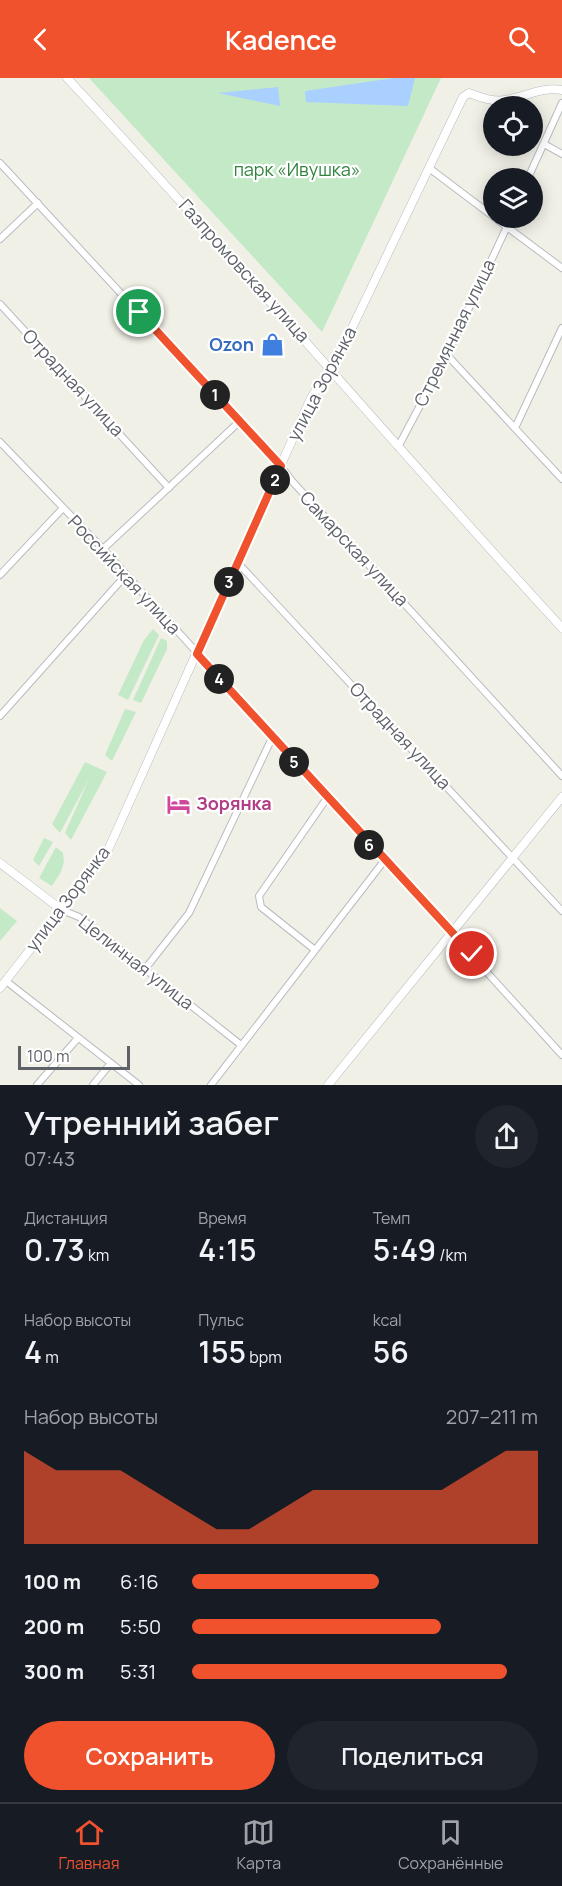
<!DOCTYPE html>
<html lang="ru">
<meta charset="utf-8">
<style>
:root{--surface:#171b24;--page:#20242c;--text:#f1f3f6;--muted:#9ea1a6;--line:#363941;--accent:#f0522e}
body{margin:0;font-family:Manrope,sans-serif;background:var(--page);color:var(--text);height:100vh;display:flex;flex-direction:column;font-size:22px;white-space:nowrap}
*{box-sizing:border-box;margin:0}
p{font-size:20px;color:var(--muted)}
.icon{flex:none;width:33px;height:33px;fill:none;stroke:currentColor;stroke-width:2;stroke-linecap:round;stroke-linejoin:round}
.map{position:relative;height:1007px;overflow:hidden}
.sheet{display:flex;flex-direction:column;background:var(--surface);flex:1}
.sheet>*{flex:none}
.controls{position:absolute;left:483px;top:18px;display:grid;gap:12px}
.controls a{display:grid;place-items:center;width:60px;height:60px;border-radius:50%;background:var(--surface);box-shadow:0 3px 15px #0003;font-size:30px}
.scale{position:absolute;left:18px;bottom:15px;width:112px;box-sizing:border-box;padding-left:6px;border:3px solid #5e6168;border-top:0;font-size:16px;line-height:21px;white-space:nowrap;color:#5e6168;-webkit-text-stroke:4px #fff;paint-order:stroke}
.pin{position:absolute;display:grid;place-items:center;width:51px;height:51px;color:#fff;margin:-26px;border:3px solid #fff;border-radius:50%;box-shadow:0 2px 6px #0007}
.km{position:absolute;width:30px;height:30px;margin:-15px;border-radius:50%;background:#222;color:#fff;font-size:16px;line-height:30px;text-align:center}
.round{display:grid;place-items:center;flex:none;width:63px;height:63px;border-radius:32px;background:var(--page)}
.overview{display:flex;align-items:center;justify-content:space-between;height:102px;padding:0 24px}
h1{font-size:33px;font-weight:600;line-height:45px}
.stats{display:grid;grid-template-columns:repeat(3,1fr);gap:9px;height:102px;padding:6px 24px}
.stats div{display:grid;align-content:center}
.stats b{font-size:30px;font-weight:600}
.stats small{font-size:16px;font-weight:400}
.stats p{font-size:16px}
.chart{height:168px;padding:12px 24px}
.chart p{display:flex;justify-content:space-between}
.chart svg{width:100%;height:108px;margin-top:6px;fill:var(--accent);opacity:.7}
.cta{display:flex;gap:12px;margin-top:auto;padding:12px 24px}
.cta a{flex:1;height:69px;border-radius:36px;background:var(--accent);color:#fff;font-size:24px;font-weight:600;line-height:69px;text-align:center}
.cta a+a{background:var(--page);color:var(--text)}
ul{padding:0 24px;list-style:none;font-size:20px}
li{display:grid;grid-template-columns:96px 72px 1fr;align-items:center;height:45px}
li i{height:15px;border-radius:8px;background:var(--accent)}
header{display:flex;justify-content:space-between;align-items:center;height:78px;padding:0 24px;background:var(--accent);color:#fff;font-size:27px;font-weight:600}
.tabs{display:flex;justify-content:space-around;align-items:center;height:84px;border-top:2px solid var(--line);background:var(--surface);font-size:16px;color:var(--muted)}
.tabs a{display:grid;justify-items:center;gap:3px}
.tabs .current{color:var(--accent)}
.map>svg:first-child{display:block}
.green{fill:#c3e9c7}
.water{fill:#a9d0ff}
.lines{fill:none;stroke-linecap:round;stroke-linejoin:round}
.minor-casing{stroke:#b9bbc1;stroke-width:8}
.tertiary-casing{stroke:#b9bbc1;stroke-width:9}
.minor{stroke:#fff;stroke-width:6}
.tertiary{stroke:#fff;stroke-width:8}
.route-casing{stroke:#fff;stroke-width:12}
.route{stroke:#f0522e;stroke-width:8}
.labels{text-anchor:middle;stroke-width:4.5;stroke-linejoin:round;paint-order:stroke}
.park-label{font-size:18px;fill:#31833e;stroke:#fff}
.street-label{font-size:18px;fill:#5e6168;stroke:#fff}
.shop-label{font-size:18px;font-weight:bold;fill:#366cbe;stroke:#fff;text-anchor:end}
.hotel-label{font-size:18px;font-weight:bold;fill:#b23c85;stroke:#fff;text-anchor:start}
</style>
<header><svg class="icon" aria-label="back" viewBox="0 0 24 24"><path d="M15 5l-7 7 7 7"/></svg>Kadence<svg class="icon" aria-label="search" viewBox="0 0 24 24"><circle cx="10" cy="10" r="6"/><path d="M15 15l6 6"/></svg></header>
<div class="map">
<svg width="562" height="1007" viewBox="0 0 562 1007">
<rect width="100%" height="100%" fill="#f1f0e7"/>
<path class="green" d="M89,0H441L322,254Z
M153,551L159,557L128,622L118,617L144,562Z
M161,560L167,563V571L141,625L133,622Z
M125,631L136,634L112,683L105,677Z
M85,684L107,694L71,762L65,755L89,701L60,755L52,746Z
M44,760L53,764L39,788L33,782Z
M56,769L63,775L64,784L61,794L52,808L39,800Z
M0,830L17,843L0,863Z"/>
<path class="water" d="M394,0H415L408,28L306,24L305,13Z
M278,9L280,28L218,15Z"/>
<g class="lines">
<defs>
<path id="minor" d="M544,66L562,76
M0,85L281,388L292,403L562,698
M429,90L494,139
M528,100L562,25
M495,140L562,190
M0,161L38,125
M0,226L169,410
M447,277L562,401
M515,350L562,250
M0,364L103,471L562,977
M398,369L447,277L511,140
M103,471L240,343
M237,484L562,833
M0,497L63,430
M0,638L125,498
M62,832L79,839L241,967
M315,872L261,829L259,818L327,720
M145,891L189,835L272,660
M6,903L139,1007
M37,1007L78,960
M93,1007L111,985
M211,1007L384,783"/>
<path id="tertiary" d="M67,0C236,180 395,369 562,550
M0,785L62,832
M0,910L108,772L311,320L339,277L463,19L469,15C482,20 493,24 506,22C524,19 544,8 562,12
M328,1007L562,719"/>
</defs>
<use href="#minor" class="minor-casing"/>
<use href="#tertiary" class="tertiary-casing"/>
<use href="#minor" class="minor"/>
<use href="#tertiary" class="tertiary"/>
</g>
<g class="lines">
<defs>
<path id="route" d="M139,234L281,388L197,576L472,876"/>
</defs>
<use href="#route" class="route-casing"/>
<use href="#route" class="route"/>
</g>
<defs>
<symbol id="shop-bare" viewBox="-9 -9 18 18"><path d="M-5-2.5h2.3a2.7 3.5 0 0 1 5.4 0H5L5.5 6h-11ZM-1.5-2.5h3a1.5 2.3 0 0 0-3 0Z" fill="#3f7fe0" stroke="#fff" stroke-width="2.5" paint-order="stroke"/></symbol>
<symbol id="hotel-bare" viewBox="-9 -9 18 18"><path d="M-6-4.5h1.5V1H6V5H4.5V3h-9V5H-6ZM-4 0a1.8 1.8 0 1 1 3.6 0ZM.5 0V-2.5h3Q6-2.5 6 0Z" fill="#d1479c" stroke="#fff" stroke-width="2.5" paint-order="stroke"/></symbol>
</defs>
<g fill-rule="evenodd">
<use href="#shop-bare" x="256" y="250" width="33" height="33"/>
<use href="#hotel-bare" x="162" y="710" width="33" height="33"/>
</g>
<g class="labels">
<g class="park-label">
<text x="297" y="98">парк «Ивушка»</text>
</g>
<g class="street-label">
<text transform="translate(244 193) rotate(48)" y="6">Газпромовская улица</text>
<text transform="translate(455 255) rotate(-64)" y="6">Стремянная улица</text>
<text transform="translate(73 305) rotate(47)" y="6">Отрадная улица</text>
<text transform="translate(322 306) rotate(-62)" y="6">улица Зорянка</text>
<text transform="translate(354 471) rotate(47)" y="6">Самарская улица</text>
<text transform="translate(124 497) rotate(47)" y="6">Российская улица</text>
<text transform="translate(400 658) rotate(47)" y="6">Отрадная улица</text>
<text transform="translate(68 821) rotate(-53)" y="6">улица Зорянка</text>
<text transform="translate(136 885) rotate(38)" y="6">Целинная улица</text>
</g>
<g class="shop-label">
<text x="254" y="273">Ozon</text>
</g>
<g class="hotel-label">
<text x="196" y="732">Зорянка</text>
</g>
</g>
</svg>
<div class="controls">
<a><svg class="icon" aria-label="locate" viewBox="0 0 24 24"><circle cx="12" cy="12" r="6"/><path d="M12 2v4M12 18v4M2 12h4M18 12h4"/></svg></a>
<a><svg class="icon" aria-label="layers" viewBox="0 0 24 24"><path d="M12 4l9 5-9 5-9-5zM3 14l9 5 9-5"/></svg></a>
</div>
<div class="scale">100 m</div>
<div class="pin" style="left:139px;top:234px;background:#1e9e55"><svg class="icon" aria-label="arrive" viewBox="0 0 24 24"><path d="M6 21V4h12l-3 4 3 4H6"/></svg></div>
<div class="pin" style="left:472px;top:876px;background:#d93025"><svg class="icon" aria-label="check" viewBox="0 0 24 24"><path d="M5 12l5 5 9-10"/></svg></div>
<b class="km" style="left:215px;top:317px">1</b>
<b class="km" style="left:275px;top:402px">2</b>
<b class="km" style="left:229px;top:504px">3</b>
<b class="km" style="left:219px;top:601px">4</b>
<b class="km" style="left:294px;top:684px">5</b>
<b class="km" style="left:369px;top:767px">6</b>
</div>
<section class="sheet">
<div class="overview"><div><h1>Утренний забег</h1><p>07:43</p></div><a class="round"><svg class="icon" aria-label="share" viewBox="0 0 24 24"><path d="M12 15V3M7 8l5-5 5 5M5 13v7h14v-7"/></svg></a></div>
<div class="stats">
<div><p>Дистанция</p><b>0.73<small> km</small></b></div>
<div><p>Время</p><b>4:15</b></div>
<div><p>Темп</p><b>5:49<small> /km</small></b></div>
</div>
<div class="stats">
<div><p>Набор высоты</p><b>4<small> m</small></b></div>
<div><p>Пульс</p><b>155<small> bpm</small></b></div>
<div><p>kcal</p><b>56</b></div>
</div>
<div class="chart"><p><span>Набор высоты</span>207–211 m</p>
<svg viewBox="0 0 160 44" preserveAspectRatio="none"><path d="M0 44V6L10 14L20 14L30 14L40 22L50 30L60 38L70 38L80 30L90 22L100 22L110 22L120 22L130 22L140 14L150 6L160 6V44z"/></svg>
</div>
<ul>
<li><b>100 m</b>6:16<i style="width:54%"></i></li>
<li><b>200 m</b>5:50<i style="width:72%"></i></li>
<li><b>300 m</b>5:31<i style="width:91%"></i></li>
</ul>
<div class="cta"><a>Сохранить</a><a>Поделиться</a></div>
</section>
<nav class="tabs">
<a class="current"><svg class="icon" aria-label="home" viewBox="0 0 24 24"><path d="M3 11l9-7 9 7M6 9v11h12V9"/></svg>Главная</a>
<a><svg class="icon" aria-label="map" viewBox="0 0 24 24"><path d="M3 6l6-2 6 2 6-2v14l-6 2-6-2-6 2zM9 4v14M15 6v14"/></svg>Карта</a>
<a><svg class="icon" aria-label="saved" viewBox="0 0 24 24"><path d="M7 4h10v16l-5-4-5 4z"/></svg>Сохранённые</a>
</nav>
